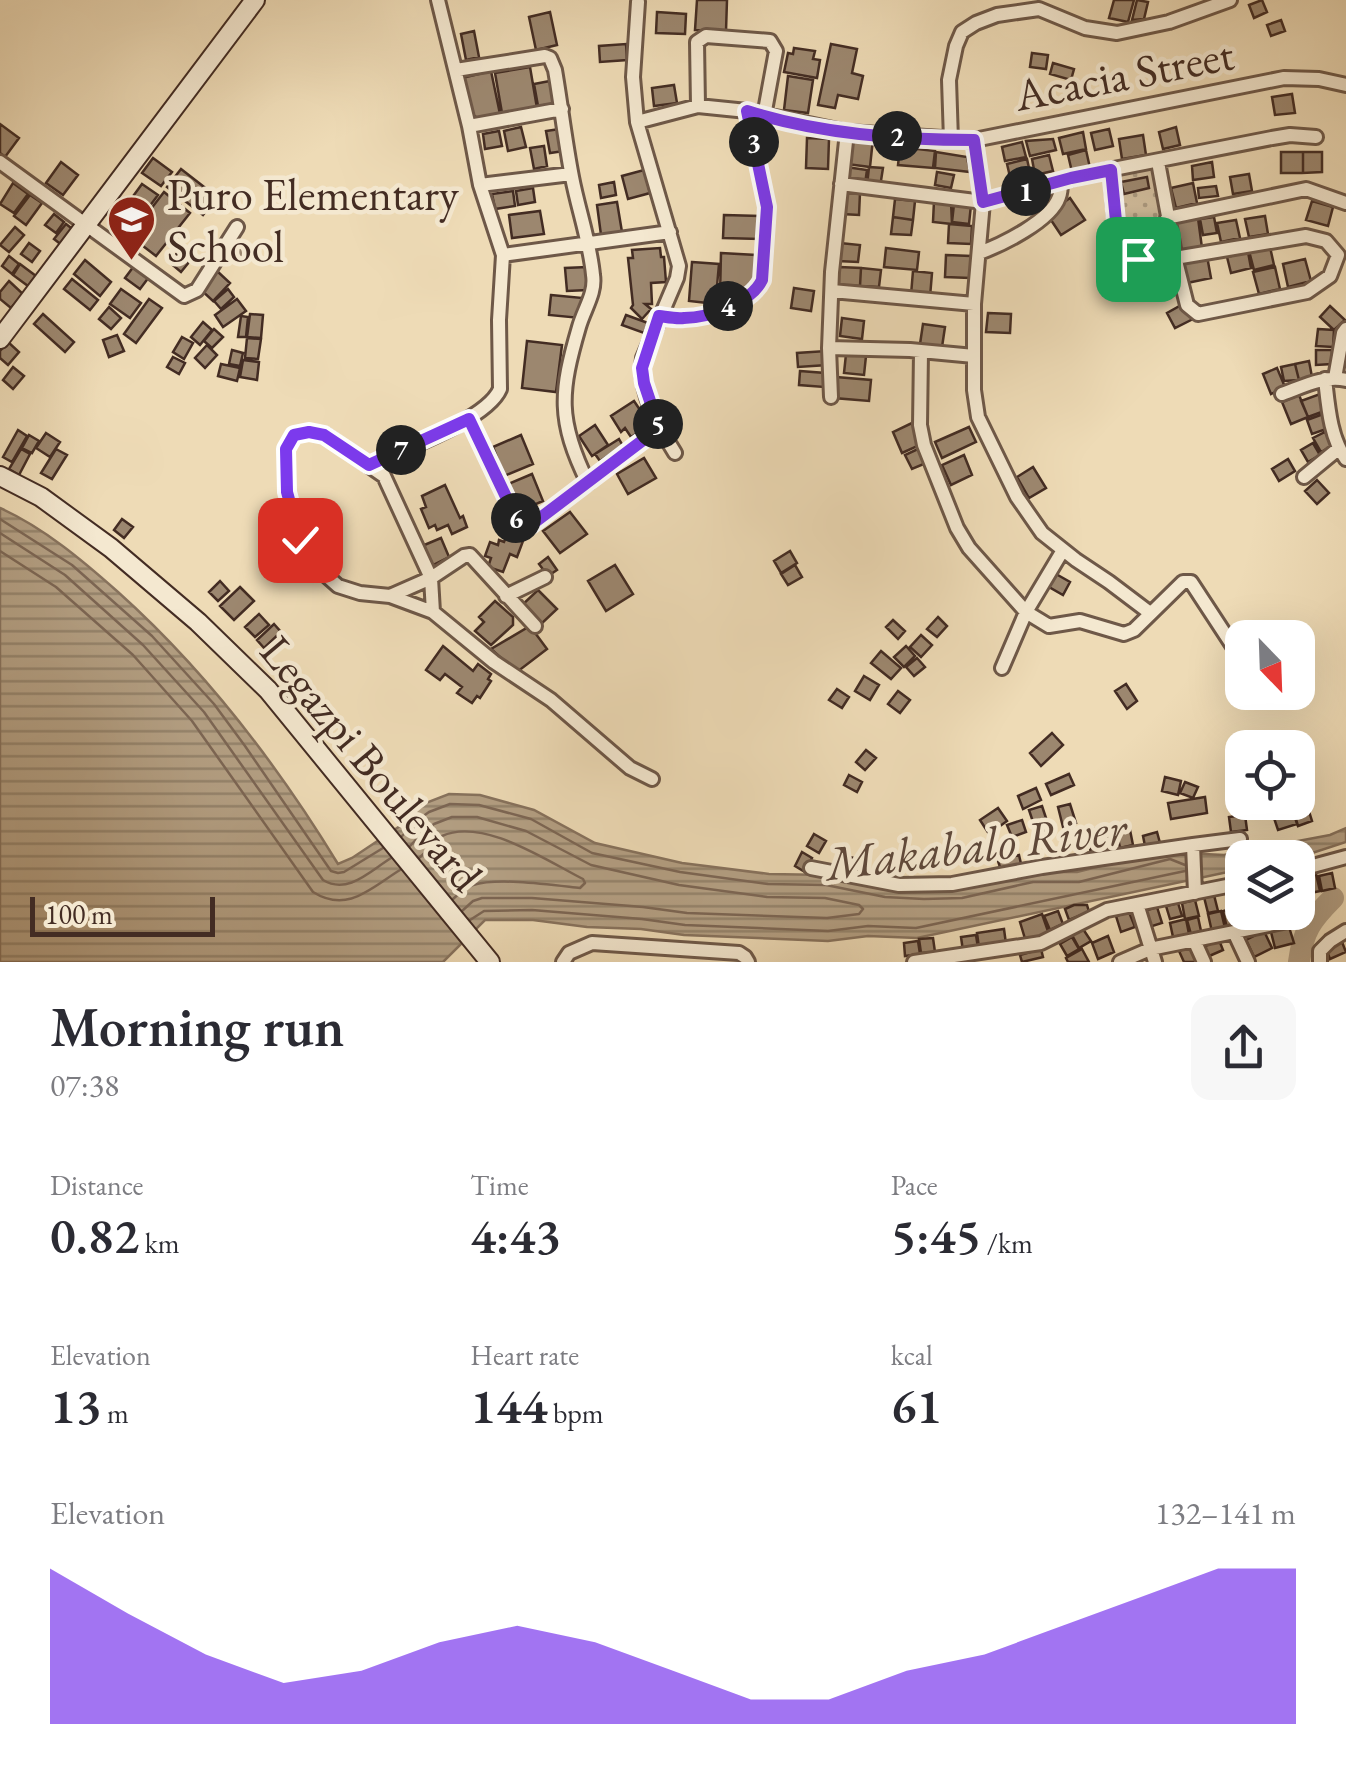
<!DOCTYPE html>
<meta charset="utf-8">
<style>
:root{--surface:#fff;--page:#f7f7f7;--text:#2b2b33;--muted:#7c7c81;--accent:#7c3aed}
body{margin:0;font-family:"EB Garamond",serif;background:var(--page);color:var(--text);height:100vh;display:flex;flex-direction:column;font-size:38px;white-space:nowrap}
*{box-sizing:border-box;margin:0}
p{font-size:32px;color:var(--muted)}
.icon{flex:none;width:55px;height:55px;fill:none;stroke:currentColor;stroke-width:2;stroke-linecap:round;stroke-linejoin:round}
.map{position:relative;height:962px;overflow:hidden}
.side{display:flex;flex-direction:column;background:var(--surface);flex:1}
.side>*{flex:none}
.needle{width:65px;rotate:157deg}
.controls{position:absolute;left:1225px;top:620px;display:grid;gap:20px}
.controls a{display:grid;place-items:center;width:90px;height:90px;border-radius:20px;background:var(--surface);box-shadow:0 10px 40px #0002;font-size:50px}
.scale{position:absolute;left:30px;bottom:25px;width:185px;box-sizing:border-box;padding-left:10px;border:5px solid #432c23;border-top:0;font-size:28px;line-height:35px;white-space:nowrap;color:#432c23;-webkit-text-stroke:8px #f4e8d0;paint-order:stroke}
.pin{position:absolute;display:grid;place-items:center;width:85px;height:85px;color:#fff;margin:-42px;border-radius:20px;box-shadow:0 5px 15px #0006}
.km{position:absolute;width:50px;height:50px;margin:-25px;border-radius:50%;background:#222;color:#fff;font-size:28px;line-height:50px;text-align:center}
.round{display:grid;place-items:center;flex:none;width:105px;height:105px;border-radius:20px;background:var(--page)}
.headline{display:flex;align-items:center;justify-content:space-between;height:170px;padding:0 50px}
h1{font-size:55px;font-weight:600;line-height:75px}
.figures{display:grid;grid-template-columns:repeat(3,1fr);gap:15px;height:170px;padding:10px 50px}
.figures div{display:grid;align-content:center}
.figures b{font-size:50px;font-weight:600}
.figures small{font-size:28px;font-weight:400}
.figures p{font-size:28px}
.chart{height:280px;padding:20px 50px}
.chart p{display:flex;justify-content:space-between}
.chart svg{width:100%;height:180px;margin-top:10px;fill:var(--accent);opacity:.7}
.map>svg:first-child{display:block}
.park{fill:url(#park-dots);stroke:#8a7460;stroke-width:2.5}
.water{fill:url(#water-rules);stroke:#87725d;stroke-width:2.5}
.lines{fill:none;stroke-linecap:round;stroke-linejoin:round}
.shore{stroke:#7c6654;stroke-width:2.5}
.river{stroke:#b4a084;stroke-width:22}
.building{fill:#9c876f;stroke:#432c23;stroke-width:2.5}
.street-casing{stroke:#6e5848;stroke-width:18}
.secondary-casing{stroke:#432c23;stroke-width:22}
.street{stroke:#f4e8d0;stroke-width:12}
.secondary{stroke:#f4e8d0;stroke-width:18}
.route-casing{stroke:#fff;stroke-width:20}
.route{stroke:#7c3aed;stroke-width:12}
.labels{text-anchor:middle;stroke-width:9;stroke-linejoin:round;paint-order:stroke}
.street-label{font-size:45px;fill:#432c23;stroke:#f4e8d0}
.poi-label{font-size:45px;fill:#432c23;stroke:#f4e8d0;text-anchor:start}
.water-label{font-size:48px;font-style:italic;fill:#5f493b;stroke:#f4e8d0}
</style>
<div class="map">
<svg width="1346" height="962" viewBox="0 0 1346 962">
<defs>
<pattern id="park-dots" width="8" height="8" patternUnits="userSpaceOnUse" patternTransform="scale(2.5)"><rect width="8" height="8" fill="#d1bd9d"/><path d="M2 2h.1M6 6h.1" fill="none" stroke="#ab9a80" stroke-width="1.8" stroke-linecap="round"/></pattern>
<pattern id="water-rules" width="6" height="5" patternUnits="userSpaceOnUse" patternTransform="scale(2.5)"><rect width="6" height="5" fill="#b4a084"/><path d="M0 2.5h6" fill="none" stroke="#94836c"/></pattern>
</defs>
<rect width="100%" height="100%" fill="#eedbb6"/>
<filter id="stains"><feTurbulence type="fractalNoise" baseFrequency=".002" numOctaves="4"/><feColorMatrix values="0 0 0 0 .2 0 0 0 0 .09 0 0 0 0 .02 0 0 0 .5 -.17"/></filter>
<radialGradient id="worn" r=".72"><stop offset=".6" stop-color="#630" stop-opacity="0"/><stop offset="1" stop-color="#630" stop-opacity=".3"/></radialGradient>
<path class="park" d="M1154,166L1169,253L1123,232L1115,174Z"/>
<path class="water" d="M0,508C44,528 82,560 118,592C205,670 277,764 338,864L352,858L400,826L407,815L423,804L449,794L480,795L534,810L595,843L682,863L769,874L827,875L886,887L1032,872H1077L1172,848L1184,853L1224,855L1330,835L1346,828V842L1297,858H1242V869L917,938L868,936L828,941L684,935L641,929L587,927L533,920H485L443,962H0Z"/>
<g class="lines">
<path class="shore" d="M0,519L72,565L152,636L214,704L245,746L331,871L338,873L344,872L383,848
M0,533L65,575L143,645L204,712L323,880C348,895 370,871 391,858
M0,551L56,587L133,655L192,721L313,892C348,914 372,887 400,870
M402,836L415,822L429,812L450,804L479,805L531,819L592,853L680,872L768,884L826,885L885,897L924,899L962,898L1033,882H1079L1170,859L1185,865
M410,846L424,831L434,824L452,817H477L526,831L591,865L679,885L767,897L825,898L859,905L863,909L859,914L827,918L687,913L643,907L532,898H482L473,901L462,911
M419,858C428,851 433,841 442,836C483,817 547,861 583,879L585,883L580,888C553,885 498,877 473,885C465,888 459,893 453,899
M470,920L484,911L532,910L642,919L685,925L828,931L868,926L916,928L1185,871"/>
<path class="river" d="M1299,962C1303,931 1311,920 1333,898"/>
</g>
<path class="building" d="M697,0H727L726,31L695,30Z
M1114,0H1134L1128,22L1109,18Z
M1137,0L1148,2L1144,19L1132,20Z
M1262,0L1267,12L1254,18L1249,5Z
M550,12L557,45L536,50L529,17Z
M657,12L686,14L685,34L656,33Z
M1281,20L1285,31L1271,36L1267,25Z
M474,31L479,57L466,60L461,34Z
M626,44L627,60L600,62L599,46Z
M831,44L857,49L852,73L863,76L858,99L838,95L835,108L818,105Z
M794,48L815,51L813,59L820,60L817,78L784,72L788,53L793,54Z
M1032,53L1048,55L1046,69L1030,67Z
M1053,63L1074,69L1071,80L1050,74Z
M530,67L537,108L502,113L495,73Z
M491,71L500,114L478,118L471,114L462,78Z
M788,76L813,80L808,113L784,110Z
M555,80L558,103L538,106L534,84Z
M674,85L677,103L654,106L652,88Z
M1292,94L1295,113L1275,115L1272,97Z
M0,124L19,138L5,157L0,153Z
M521,127L526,147L508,151L504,131Z
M1176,127L1180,145L1163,149L1159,132Z
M560,129L564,151L550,153L546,131Z
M1109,129L1113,146L1095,150L1091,133Z
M499,131L502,146L485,149L483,134Z
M1083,132L1086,149L1063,154L1059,138Z
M1143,135L1146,155L1122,159L1119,139Z
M851,137L873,139L870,167L847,164Z
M807,138L829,139L828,169L806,168Z
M1053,139L1056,150L1030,156L1026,141Z
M1022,142L1026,157L1005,161L1002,147Z
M544,146L547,166L534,169L530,148Z
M900,147L935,151L933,168L898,165Z
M1086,150L1090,168L1072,172L1068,155Z
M936,152L967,157L970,172L935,168Z
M1281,152H1303V173H1281Z
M1303,152H1322V172L1303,173Z
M1049,155L1053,171L1035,175L1032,159Z
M153,158L172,172L161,186L142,173Z
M1027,159L1031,177L1011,181L1007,164Z
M61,162L78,175L63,195L46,183Z
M1212,162L1214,177L1193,180L1192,166Z
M846,167L867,170L865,184L844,181Z
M869,167L883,168L880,187L867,185Z
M181,169L217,197L203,215L167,187Z
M644,170L650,193L628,199L622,176Z
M937,172L954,175L951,188L935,185Z
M1249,174L1252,191L1233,194L1230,177Z
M1147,177L1149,188L1124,194L1121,182Z
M614,182L616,195L601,198L599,185Z
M13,183L28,194L14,213L0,204Z
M1193,183L1197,203L1176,208L1171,188Z
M142,184L158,195L146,211L131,199Z
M1216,186L1218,196L1199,198L1198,188Z
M533,188L535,202L518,205L516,191Z
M513,191L515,206L495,209L492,194Z
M164,192L190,213L156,256L130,236Z
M844,192L860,193L859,215L842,214Z
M30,195L42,203L26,225L14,216Z
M1070,198L1085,220L1061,235L1047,214Z
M895,199L915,201L913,220L893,217Z
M934,201L951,202L952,224L933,222Z
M1312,201L1333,207L1328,226L1306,220Z
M617,202L622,232L601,235L597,205Z
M954,204L971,205L969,224L952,222Z
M540,211L544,234L512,238L509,215Z
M54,214L64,222L56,233L45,225Z
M724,215L760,216V239L723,238Z
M1265,216L1268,234L1249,237L1245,219Z
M893,217L913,220L911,235L891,234Z
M1174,217L1198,218L1202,248L1179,251Z
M1214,217L1217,233L1203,235L1200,219Z
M1236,220L1240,238L1221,242L1217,223Z
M66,224L75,231L63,246L54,239Z
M949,224L972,226L971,244L948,243Z
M15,227L24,235L9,252L0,245Z
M230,240L248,248L242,261L224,253Z
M29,243L40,251L32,262L21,254Z
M840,243L860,245L858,262L838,261Z
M1270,247L1274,265L1254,270L1249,251Z
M660,248L661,257H664L666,282L651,283L652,304H645L651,309L642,319L631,308L633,305L628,258H633L632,250Z
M886,248L919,252L917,270L884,267Z
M179,251L190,261L181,272L169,262Z
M1248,252L1251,268L1231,273L1227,257Z
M721,253L756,255L755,284L751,290L729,298L720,295Z
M946,255L971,256L970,278L945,277Z
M9,256L19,264L12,274L2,266Z
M1207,256L1211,278L1187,283L1182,261Z
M1305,259L1311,281L1288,287L1283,264Z
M85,260L111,282L100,296L74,274Z
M692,262L719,264L716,297H708V303L689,301Z
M1126,263L1162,272L1155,297L1109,285L1113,268L1123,271Z
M20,264L36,276L28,286L13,275Z
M134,266L149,277L140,289L125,278Z
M587,267L588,290L567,291L565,268Z
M839,267L861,268L860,286L838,285Z
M1275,267L1280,289L1259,294L1253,272Z
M861,268L881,270L879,287L860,286Z
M217,271L230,283L213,301L200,289Z
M913,271L932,273L930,297L911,295Z
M72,279L98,300L90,310L64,289Z
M9,281L23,294L11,308L0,299V292Z
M794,288L814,291L811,311L791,308Z
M121,289L141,303L130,318L110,304Z
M228,289L234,297L221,309L214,301Z
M551,295L583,298L580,318L549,315Z
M149,299L162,308L136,343L124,334Z
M237,299L246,311L223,327L215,315Z
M1185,303L1193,319L1175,328L1167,313Z
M1330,306L1345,320L1334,330L1320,317Z
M109,307L121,318L111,329L99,319Z
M988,313L1011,314L1010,333L986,332Z
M43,314L74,342L65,352L34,324Z
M250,314L263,315L261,338L247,337Z
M626,315L648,323L644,333L622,325Z
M241,316L248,317L246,337H238Z
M842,318L864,321L862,339L840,336Z
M203,322L212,330L200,345L191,337Z
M923,324L945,327L942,347L920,344Z
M214,329L223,337L212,348L204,341Z
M1318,329L1334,330L1333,347L1316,346Z
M117,335L124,351L109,357L103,340Z
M182,337L193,343L184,359L173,352Z
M247,338L261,339L258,359L245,358Z
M527,341L562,345L556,392L522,388Z
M8,342L19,352L8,365L0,358V351Z
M207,345L217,355L205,368L195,358Z
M232,350L243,353L240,366L229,364Z
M1316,350H1332V364L1316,365Z
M826,351L827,365L798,367L797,353Z
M846,354L866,356L864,375L844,373Z
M173,357L185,363L179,374L167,367Z
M243,360L259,362L257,380L240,377Z
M1309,361L1312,377L1299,380L1295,364Z
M221,364L240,368L237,381L218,376Z
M1295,364L1299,380L1284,381L1281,367Z
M13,367L24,376L13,389L3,380Z
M1277,368L1285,387L1271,394L1263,374Z
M800,371L825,373L824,387L799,385Z
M836,377L871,380L869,401L834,398Z
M1320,394L1327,410L1308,417L1301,401Z
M1299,395L1308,417L1291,424L1282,402Z
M634,401L650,425L631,437L625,428L621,432L611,416Z
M1326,413L1332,427L1312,434L1307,420Z
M912,423L922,444L902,453L893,432Z
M595,425L608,445L592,456L579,436Z
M969,427L976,442L942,458L935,442Z
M18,430L27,436L12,462L3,457Z
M1325,432L1332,446L1321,452L1313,438Z
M46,433L60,442L50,457L36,448Z
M29,435L39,441L32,453L22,448Z
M521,435L533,464L504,476L493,447Z
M619,439L623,446L600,461L595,454Z
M1313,443L1320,455L1308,462L1301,450Z
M920,448L926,463L912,469L905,455Z
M21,449L30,454L19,475L9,469Z
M56,449L67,455L52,479L41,473Z
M964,455L972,475L951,485L942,465Z
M644,458L656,478L628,494L617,474Z
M1288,459L1295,471L1279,481L1272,469Z
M1033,467L1046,488L1029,498L1017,477Z
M532,474L543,501L517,512L506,485Z
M1317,480L1329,493L1317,504L1305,491Z
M445,485L460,518L463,516L467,527L452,534L448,525L437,530L435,525L429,528L421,509L426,507L422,496Z
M570,512L587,534L560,553L543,531Z
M122,519L133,527L124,538L114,530Z
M507,535L523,541L517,557L510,554L503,572L488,567L491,558L485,556L490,542L498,545L499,540L504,542Z
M441,538L449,557L431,566L422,546Z
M790,551L797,563L781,573L774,561Z
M548,557L557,570L548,576L539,564Z
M615,565L633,594L606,611L588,581Z
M795,565L802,577L788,585L781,574Z
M1056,574L1070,582L1063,595L1049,587Z
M220,581L229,591L218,601L209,592Z
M240,587L254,601L234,620L220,606Z
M538,590L557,609L539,626L521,606Z
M495,601L513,617V625L491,645L475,631L484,622L479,617Z
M259,614L269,625L255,637L245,627Z
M938,617L947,626L937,637L927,629Z
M893,620L905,631L898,639L886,627Z
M274,624L281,632L264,648L257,640Z
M530,626L547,649L517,672L491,649Z
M921,635L932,645L921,657L910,647Z
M443,646L473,671L478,664L491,674L488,679L491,681L480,698L477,696L472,703L457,693L462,687L445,674L440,680L426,670Z
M906,646L915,656L904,667L894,657Z
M881,651L901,668L891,679L871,663Z
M917,658L925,667L914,676L906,667Z
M864,676L879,685L870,700L855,691Z
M1126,684L1137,701L1127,709L1115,691Z
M837,689L849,697L842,708L829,700Z
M898,691L910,700L900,713L888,704Z
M1052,733L1063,745L1041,766L1030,753Z
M866,750L876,758L865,770L856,762Z
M1069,774L1074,785L1051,795L1046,784Z
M849,775L862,782L857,792L844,785Z
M1165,777L1181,781L1178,795L1162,791Z
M1185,782L1198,787L1193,798L1180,793Z
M1036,788L1041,800L1023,809L1018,796Z
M1205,797L1207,813L1171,819L1168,803Z
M1070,804L1076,823L1063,827L1058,807Z
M1042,806L1046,818L1033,822L1029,810Z
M1250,806H1271V818L1249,817Z
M998,808L1007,821L989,834L980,820Z
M1292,808L1297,824L1278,830L1273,815Z
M1308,808L1312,821L1298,826L1294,812Z
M1245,815L1247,830L1231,832L1229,817Z
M1022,820L1026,832L1012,837L1007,825Z
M1046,820L1049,831L1036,835L1032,824Z
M1104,826L1110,849L1091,853L1086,831Z
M1130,830L1133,845L1120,848L1117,833Z
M1157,832L1160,843L1145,846L1143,836Z
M814,834L826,841L819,853L807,846Z
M802,852L812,858L805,872L795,866Z
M1019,855L1022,868L1002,873L998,861Z
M850,857L865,861L861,873L847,869Z
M1332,873L1335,888L1322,891L1319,876Z
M1316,874L1320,891L1306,894L1302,877Z
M1214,895L1218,911L1208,913L1204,897Z
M1195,900L1199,916L1185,919L1182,903Z
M1178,903L1182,916L1170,919L1166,906Z
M1074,905H1087L1089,912L1069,920L1065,909Z
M1157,907L1162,923L1146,928L1141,912Z
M1237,907L1241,925L1227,928L1223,911Z
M1058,911L1063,924L1050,930L1044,916Z
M1221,911L1225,928L1212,932L1208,914Z
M1129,912L1135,927L1121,932L1116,916Z
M1042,914L1049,934L1026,942L1020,922Z
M1198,917L1201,931L1191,934L1187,920Z
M1186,919L1189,934L1173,937L1170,923Z
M1289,927L1294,943L1275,948L1271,932Z
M1004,929L1006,944L979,948L977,933Z
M1083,929L1091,941L1079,948L1072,935Z
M1264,931L1272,948L1254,957L1246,940Z
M976,935L978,948L963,951L961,937Z
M1108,936L1114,952L1098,959L1092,943Z
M1072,937L1079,949L1067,956L1060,944Z
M933,938L935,952L921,953L919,939Z
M1219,940L1223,950L1207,957L1203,947Z
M918,941L920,954L905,956L904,943Z
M1342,942L1346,952L1330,959L1326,949Z
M1193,945L1200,962H1184L1179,951Z
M1041,949L1043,957L1022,962L1020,955Z
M1082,949L1089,962H1068L1066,958Z"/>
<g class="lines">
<defs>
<path id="street" d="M638,2L633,77L637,122L679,266L677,278L643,358C638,391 658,426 675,453
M456,70L545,56L550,58L555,70C561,105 565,141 572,177C578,209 590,242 593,275C596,293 584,309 579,327C560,392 557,420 588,483
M698,106L697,42L706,36L770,41L776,51L764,116
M637,122L698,106L747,111L847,132L974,140L1284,78L1319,79L1346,85
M469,126L562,109
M951,140L949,80L956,46L962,32L976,23L997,15L1039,9L1085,28L1117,33L1169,22L1230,0
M974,140L983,202L974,304V390L978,417L1017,497L1042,533L1076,560L1109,582L1150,613
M0,162L184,296L197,290L237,227
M1158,162L1177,265L1187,305L1198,314L1307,292L1330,276L1338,255L1326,241L1306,236L1175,258
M1111,170C1116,223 1109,265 1177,265
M841,184L983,202L1088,174L1272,138L1290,135L1316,137
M480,185L571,174
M1167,218L1306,189L1346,203
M979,253C1001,245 1051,221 1059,197C1061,192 1061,186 1061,181
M503,255L670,232
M832,291L974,304
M659,316C667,317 676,319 684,318C708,318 751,303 762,280L767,207L747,111
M829,348L910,350L974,356
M921,352L920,425L924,445L957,528L969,548L1026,612L1049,626L1080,621L1124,634L1134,630L1183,582H1191L1242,660
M1335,378L1343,333L1346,329
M1325,379C1328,405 1330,438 1346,459
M1282,394C1302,387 1324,375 1346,380
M831,397L829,348L832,272L847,132
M469,419L518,522L523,525H531L659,428
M369,465C401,450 487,420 500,389L499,320L503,255L480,185L469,126L438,0
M1304,477L1338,449
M390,596L431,578L464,556L470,555L535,626
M506,596L545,577
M433,612L431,578L384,476L325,435L309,432L294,435L286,449L287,491L300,540L320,570L338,586L360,593L390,596L433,612L494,662L551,700L630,768L652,779
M1002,668L1026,612L1063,550
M1263,692L1266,697
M811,868L899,885L952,884L1042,867L1193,845
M1298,870L1346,857
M1195,893L1193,845L1240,839
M1137,904L1155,962
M1234,932L1248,962
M1194,940L1204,962
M563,962L569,953L592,943L739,953L745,957L748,962
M914,962L1041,943L1107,910L1242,883
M1120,962L1150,949L1298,919
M1320,962V951L1330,941L1346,931"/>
<path id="secondary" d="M0,339L255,0
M0,476L41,497L111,548L198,622L268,690L490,962"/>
</defs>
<use href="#street" class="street-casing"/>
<use href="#secondary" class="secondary-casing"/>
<use href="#street" class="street"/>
<use href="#secondary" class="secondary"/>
</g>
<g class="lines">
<defs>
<path id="route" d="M300,540L287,492L286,449L294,435L309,432L324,435L369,465L469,419L518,522L523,526L531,525L659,428L644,383L642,368L659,316C667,317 676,319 684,318C708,318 751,303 762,280L767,207L747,111C819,134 899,140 974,140L983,202L1071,178L1111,170L1117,231L1138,259"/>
</defs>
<use href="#route" class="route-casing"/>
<use href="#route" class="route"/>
</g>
<defs>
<symbol id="school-pin" viewBox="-11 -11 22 30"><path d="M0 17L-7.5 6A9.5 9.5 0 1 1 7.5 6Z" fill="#8f2418" stroke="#f4e8d0"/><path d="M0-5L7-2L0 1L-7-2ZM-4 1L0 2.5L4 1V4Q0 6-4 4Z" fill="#fff"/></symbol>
</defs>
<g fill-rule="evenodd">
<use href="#school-pin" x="104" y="192" width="55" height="75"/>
</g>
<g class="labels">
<g class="street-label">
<text transform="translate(1124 74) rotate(-11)" y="16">Acacia Street</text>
<text transform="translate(372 763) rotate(50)" y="16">Legazpi Boulevard</text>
</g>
<g class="poi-label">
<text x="167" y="210">Puro Elementary<tspan x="167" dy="52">School</tspan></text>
</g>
<g class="water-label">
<text transform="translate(976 845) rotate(-7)" y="17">Makabalo River</text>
</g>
</g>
<rect width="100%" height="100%" filter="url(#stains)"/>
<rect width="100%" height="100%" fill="url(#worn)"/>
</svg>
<div class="controls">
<a><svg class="needle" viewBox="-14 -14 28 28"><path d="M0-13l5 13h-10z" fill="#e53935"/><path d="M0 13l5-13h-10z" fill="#7c7c81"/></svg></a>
<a><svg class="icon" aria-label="locate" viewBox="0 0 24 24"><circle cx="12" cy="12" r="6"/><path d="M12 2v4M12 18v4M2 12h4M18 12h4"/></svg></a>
<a><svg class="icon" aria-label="layers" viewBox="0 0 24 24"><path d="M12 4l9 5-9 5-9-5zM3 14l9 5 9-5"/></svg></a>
</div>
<div class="scale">100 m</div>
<div class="pin" style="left:1138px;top:259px;background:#1e9e55"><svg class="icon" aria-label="arrive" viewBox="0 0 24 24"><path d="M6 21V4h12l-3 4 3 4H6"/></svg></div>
<div class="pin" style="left:300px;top:540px;background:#d93025"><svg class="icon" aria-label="check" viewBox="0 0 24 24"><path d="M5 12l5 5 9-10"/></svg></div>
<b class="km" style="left:1026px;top:191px">1</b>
<b class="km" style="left:897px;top:136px">2</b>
<b class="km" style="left:754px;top:142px">3</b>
<b class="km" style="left:728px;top:306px">4</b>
<b class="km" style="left:658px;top:424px">5</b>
<b class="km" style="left:516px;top:518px">6</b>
<b class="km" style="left:401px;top:450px">7</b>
</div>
<section class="side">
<div class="headline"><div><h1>Morning run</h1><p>07:38</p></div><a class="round"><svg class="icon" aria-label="share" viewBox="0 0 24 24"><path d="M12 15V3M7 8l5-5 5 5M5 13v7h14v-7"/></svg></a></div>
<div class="figures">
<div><p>Distance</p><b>0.82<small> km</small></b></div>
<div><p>Time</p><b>4:43</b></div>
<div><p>Pace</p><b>5:45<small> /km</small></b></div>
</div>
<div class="figures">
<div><p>Elevation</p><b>13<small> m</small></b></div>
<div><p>Heart rate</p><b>144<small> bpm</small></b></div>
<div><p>kcal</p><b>61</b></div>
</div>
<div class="chart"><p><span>Elevation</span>132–141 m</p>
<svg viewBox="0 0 160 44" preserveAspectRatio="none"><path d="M0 44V6L10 17L20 27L30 34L40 31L50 24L60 20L70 24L80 31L90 38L100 38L110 31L120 27L130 20L140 13L150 6L160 6V44z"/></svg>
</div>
</section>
